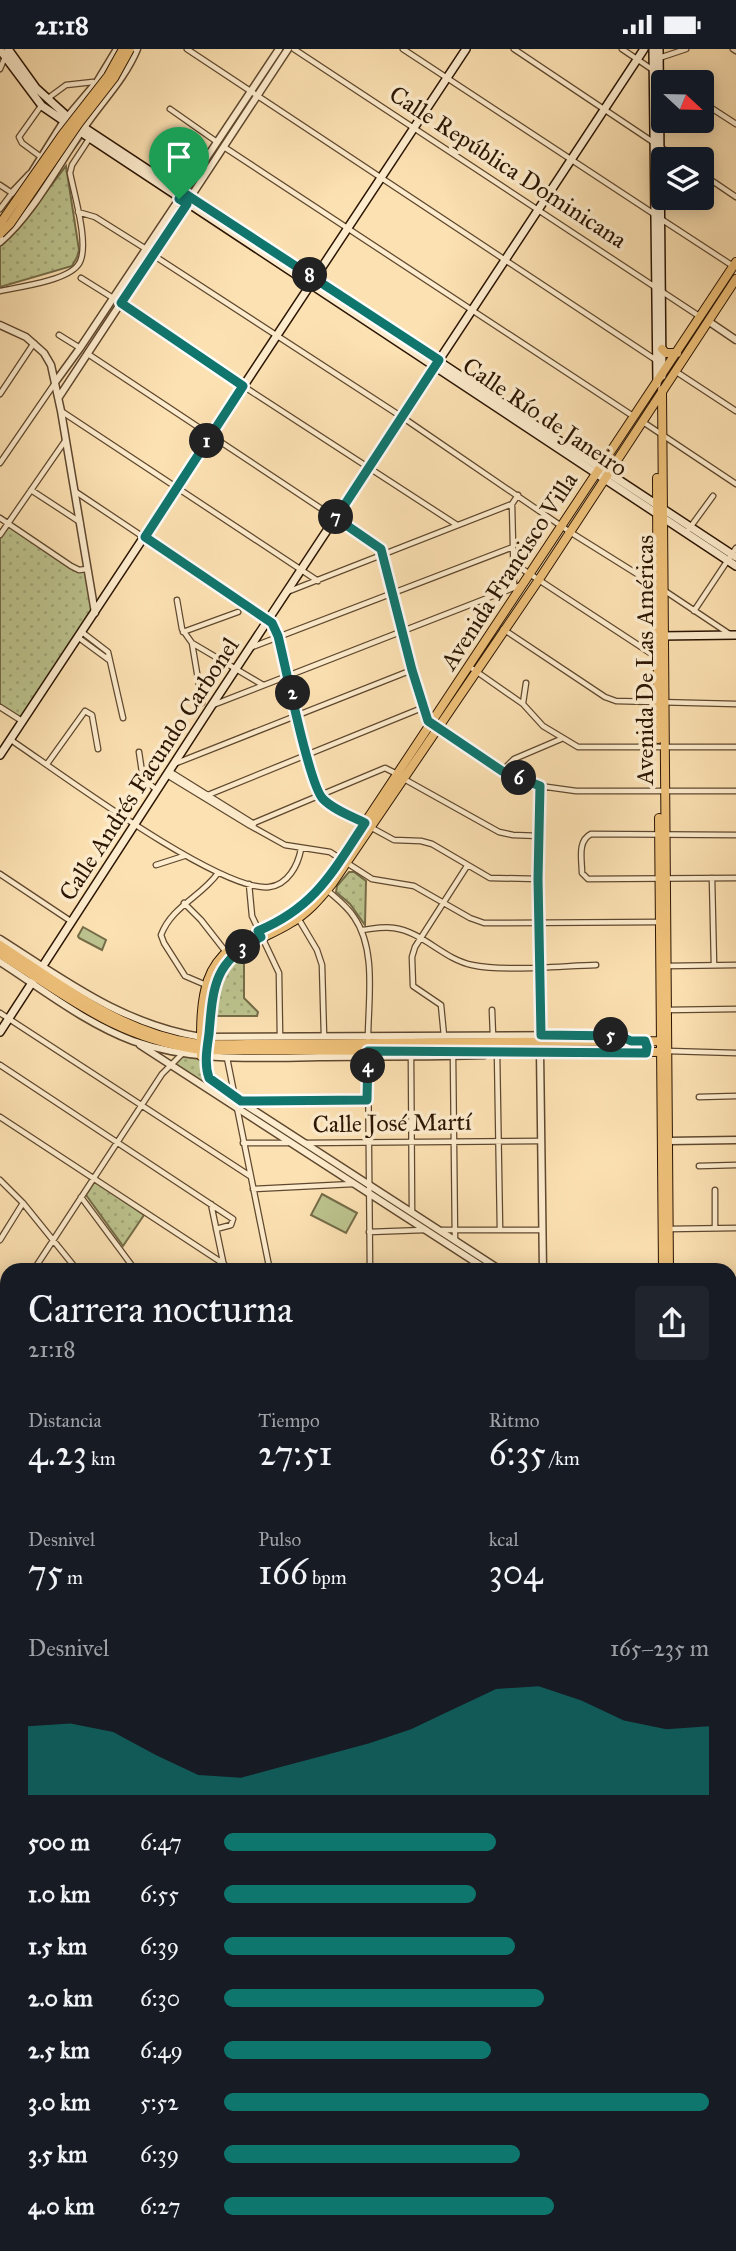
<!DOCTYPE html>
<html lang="es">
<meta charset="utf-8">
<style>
:root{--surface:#171b24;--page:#20242c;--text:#f1f3f6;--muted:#9ea1a6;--accent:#0f766e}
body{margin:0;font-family:"IM FELL Great Primer",serif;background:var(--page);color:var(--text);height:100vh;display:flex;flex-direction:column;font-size:26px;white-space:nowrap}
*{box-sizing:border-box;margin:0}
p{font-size:23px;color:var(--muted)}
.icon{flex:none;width:38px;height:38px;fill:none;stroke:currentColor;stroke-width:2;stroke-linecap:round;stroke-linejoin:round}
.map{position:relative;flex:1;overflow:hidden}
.drawer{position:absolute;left:0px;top:1214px;width:737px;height:989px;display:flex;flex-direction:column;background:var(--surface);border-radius:21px 21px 0 0;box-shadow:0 4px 18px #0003}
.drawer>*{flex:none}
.needle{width:46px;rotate:112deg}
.controls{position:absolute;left:651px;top:21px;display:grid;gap:14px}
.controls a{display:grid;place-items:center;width:63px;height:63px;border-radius:7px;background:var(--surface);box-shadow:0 4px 18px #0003;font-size:35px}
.pin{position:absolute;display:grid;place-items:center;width:60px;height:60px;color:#fff;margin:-72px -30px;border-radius:50% 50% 50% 0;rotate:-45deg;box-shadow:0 0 7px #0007}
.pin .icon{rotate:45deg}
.km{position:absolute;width:35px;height:35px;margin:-18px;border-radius:50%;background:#222;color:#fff;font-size:19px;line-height:35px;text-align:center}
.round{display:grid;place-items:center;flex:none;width:74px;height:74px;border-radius:7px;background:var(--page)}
.overview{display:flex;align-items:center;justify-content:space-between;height:119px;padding:0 28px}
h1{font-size:38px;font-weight:600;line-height:52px}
.figures{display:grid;grid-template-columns:repeat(3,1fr);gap:10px;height:119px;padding:7px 28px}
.figures div{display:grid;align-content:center}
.figures b{font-size:35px;font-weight:600}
.figures small{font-size:19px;font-weight:400}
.figures p{font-size:19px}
.chart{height:196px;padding:14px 28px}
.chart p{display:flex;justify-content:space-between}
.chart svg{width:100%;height:126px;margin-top:7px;fill:var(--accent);opacity:.7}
ul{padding:0 28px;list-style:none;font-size:23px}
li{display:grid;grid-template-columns:112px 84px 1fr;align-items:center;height:52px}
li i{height:18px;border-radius:9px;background:var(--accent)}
.status{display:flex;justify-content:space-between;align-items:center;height:49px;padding:0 35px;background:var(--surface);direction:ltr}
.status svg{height:19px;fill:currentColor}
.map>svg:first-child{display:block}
.park{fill:url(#park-dots);stroke:#746c48;stroke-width:2}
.pitch{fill:#bcc38e;stroke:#746c48;stroke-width:2}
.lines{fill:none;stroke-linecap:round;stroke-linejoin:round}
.stream{stroke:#71796d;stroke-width:2}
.canal{stroke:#a0bcb3;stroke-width:4.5}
.minor-casing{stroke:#5f482f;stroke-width:7}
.tertiary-casing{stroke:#5f482f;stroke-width:9}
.secondary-casing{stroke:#2b1503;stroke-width:10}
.primary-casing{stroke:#2b1503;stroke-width:10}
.minor{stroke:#fdeccd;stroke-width:4.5}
.tertiary{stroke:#fdeccd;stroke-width:6}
.secondary{stroke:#fdeccd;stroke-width:7}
.primary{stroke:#eec079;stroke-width:8}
.primary-bridge-casing{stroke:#2b1503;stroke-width:10;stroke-linecap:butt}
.primary-bridge{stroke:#eec079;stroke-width:8}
.route-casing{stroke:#fff;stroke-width:14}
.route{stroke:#0f766e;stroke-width:9}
.labels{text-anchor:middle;stroke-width:7;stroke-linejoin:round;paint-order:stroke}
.street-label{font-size:24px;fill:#2b1503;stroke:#fdeccd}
</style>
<div class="status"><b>21:18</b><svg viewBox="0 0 49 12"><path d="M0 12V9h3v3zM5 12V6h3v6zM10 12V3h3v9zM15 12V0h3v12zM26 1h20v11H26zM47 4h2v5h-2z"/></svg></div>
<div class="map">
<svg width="736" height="2202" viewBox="0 0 736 2202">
<defs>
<pattern id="park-dots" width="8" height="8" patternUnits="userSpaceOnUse" patternTransform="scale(1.75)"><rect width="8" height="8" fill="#bcc38e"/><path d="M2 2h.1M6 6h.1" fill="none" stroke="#a2a779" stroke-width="1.8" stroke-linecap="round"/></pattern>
</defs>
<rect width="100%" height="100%" fill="#fce1b2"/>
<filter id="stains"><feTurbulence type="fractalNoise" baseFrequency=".00286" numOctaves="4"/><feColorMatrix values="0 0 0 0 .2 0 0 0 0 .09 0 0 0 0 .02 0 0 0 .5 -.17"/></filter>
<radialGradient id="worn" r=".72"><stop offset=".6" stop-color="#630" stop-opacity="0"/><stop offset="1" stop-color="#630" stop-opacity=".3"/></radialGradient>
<path class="park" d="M66,117L79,201L77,208L72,217L0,238V197L20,177Z
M8,473L81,522L87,521L94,562L22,671L0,657V485Z
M349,823H354L366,832L365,876L350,855L336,843L337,837Z
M241,905L244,914V949L258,963L257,967H216C218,941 220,922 241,905Z
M183,1004L207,1008L209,1029L234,1048L236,1057L172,1015Z
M95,1132L144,1166L123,1197L86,1146Z
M0,1277L7,1282V1327L1,1332Z
M7,1658V1791L0,1795V1710L5,1697L0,1685V1661Z
M7,1800V2196H143L130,2202H0V1803Z"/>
<path class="pitch" d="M83,878L106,891L102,901L79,889L78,887Z
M322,1145L357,1164L346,1184L311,1166Z"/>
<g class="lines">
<path class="stream" d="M71,104L82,89
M0,197L7,190"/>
<path class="canal" d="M730,1914L736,1899
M558,2202L563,2196"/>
<defs>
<path id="minor" d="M187,0L656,311
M294,0L699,267
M403,0L654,165
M514,0L653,93
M622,0L653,21
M733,0L736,2
M659,9L686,0
M0,20L5,8
M660,26L671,33
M47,50L66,36L93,33
M702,53L736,75
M170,60L217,93
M224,98L633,367
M660,98L680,110
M41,108L22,94L19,88L41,57
M702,125L736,148
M0,136L12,144L0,160
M78,163L95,168L146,200
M661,170L733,217
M153,206L402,368L570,483L658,538
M81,229L113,249
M0,242C19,238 66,232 78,216C91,200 74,145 70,124L72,116L89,90
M121,254L243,337L457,476
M59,286L80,299
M88,305L379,498L383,506L412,621L425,665L430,675
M675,322L736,362
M0,345L34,294
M61,362L318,532
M643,373L736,435
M0,414L55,334
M31,441L80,473
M76,443L272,574L278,587L307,705L320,746L331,756L364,774
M512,455L514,539
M0,469L71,517L79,521L87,520
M686,484L713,447
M0,486L65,392
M513,514L658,609
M665,542L731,586
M287,543L512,455L518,446
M177,551L182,580L192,594L202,654
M694,562L736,499
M503,580L605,648L616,652L736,655
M82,583L108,603L123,669
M183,583L238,563
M79,589L109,611
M192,594L263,636
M252,598L513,498
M470,618L523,655L543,677L578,698H736
M523,654L526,634
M213,656L521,536
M0,658L22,672
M437,680L502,722L540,737L576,742H736
M11,691C57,722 221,844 269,838C288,836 298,816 301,800
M139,703L143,730L157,741
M47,715L85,662L92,666L98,700
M174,715L412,621
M169,722L254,775
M502,722L514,710L561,690
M167,726L249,776L285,796L330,803L372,830L414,837L470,869L484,874H501L660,873
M404,730L499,783L513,786L539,787
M540,737L541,988
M203,748L422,659
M249,776L385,719L397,725
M372,779L394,791L421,792L432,795L490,829L539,830
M736,786L591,785C577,792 582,811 582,824L588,830L736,829
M156,816L184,807
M0,825L72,873
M712,829L714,916
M249,835L252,867L279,924L280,987
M327,841C336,849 347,857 354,868C377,901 368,952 368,990
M184,854L201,871L226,903
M298,869L317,901L322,916L324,987
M362,881C372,880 383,877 394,879C423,883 443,910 472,916C504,923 561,917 596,916
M667,917L736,916
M206,936L185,927L164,894L161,886C172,857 201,848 218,824
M492,961L493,987
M667,961L736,960
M0,964L250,1127
M444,987L441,956L413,937L412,908L415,898L467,817
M668,1002L736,1004
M497,1003L500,1181
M368,1005L370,1222
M411,1007L412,1163
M453,1007L455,1192
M227,1009L270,1222
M0,1016L233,1170L231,1176L216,1180
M699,1048L736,1047
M242,1052L367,1051
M0,1068L224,1215
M243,1094H288
M304,1094L541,1092
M699,1117L736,1116
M0,1131L23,1154L78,1222
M253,1140L353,1135
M715,1141V1179
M81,1148L136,1222
M211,1155L225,1222
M669,1180L736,1179
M442,1181H542
M369,1183L424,1181
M0,1191L23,1154
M33,1222L162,1025L182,1005
M730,1266H736
M0,1270L7,1260
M0,1270L7,1276
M0,1349L7,1338
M0,1427L7,1416
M730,1442H736
M730,1486H736
M0,1508L7,1505
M730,1529L736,1528
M730,1556H736
M0,1566L7,1563
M730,1586H736
M730,1616H736
M730,1659H736
M730,1703H736
M730,1792H736
M730,1862L736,1863
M730,1875L736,1867
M730,2054H736
M399,2196L400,2202
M423,2196L424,2202
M454,2202V2196
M517,2202L519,2196
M556,2202V2196"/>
<path id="tertiary" d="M29,128L64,72L97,33L117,0
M12,144L30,125
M0,193C33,165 58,116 83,80C101,53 124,31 137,0
M708,272L736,291
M0,276L26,288L44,304L51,316L61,362L95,564
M56,332L80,299L279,0
M59,348L288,0
M0,890C66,932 122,975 201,988L616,986L631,992
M0,913C42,940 85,974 133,992C193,1013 256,1009 319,1008C374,1007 429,1008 484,1006L491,1002
M140,996L489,1222
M540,1003L543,1222
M207,1008V1025L215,1036L502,1222
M669,1092L736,1091"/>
<path id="secondary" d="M8,0L36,39L68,68L736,508
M653,0L657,335
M659,0L662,327
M0,1L42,57L64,72L736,517
M660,587L736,586
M0,706L466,0
M0,983L212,656L644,0
M0,1434L7,1437
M674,2202V2196"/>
<path id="primary" d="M662,300L666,304H677
M662,341L669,1222
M657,429L658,690
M659,769L663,1222
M0,896C60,935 121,984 194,994C212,996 230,995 248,995L664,992
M0,905C69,949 117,989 201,1001L665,1003
M201,1007C201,983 200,954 208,931C221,894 255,887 286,869C303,858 317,844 329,828L736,213
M207,1008C209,984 208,955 216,933C227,898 261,892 289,875C307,865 320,850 332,835L538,532L736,230
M730,1350L736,1349
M730,1362L736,1361
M0,1634L7,1632
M0,1646L7,1643
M730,1941L736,1939
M730,1955L736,1953
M131,2202L144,2196
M156,2202L170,2196"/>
</defs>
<use href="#minor" class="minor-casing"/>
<use href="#tertiary" class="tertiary-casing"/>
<use href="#secondary" class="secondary-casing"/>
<use href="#primary" class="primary-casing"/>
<use href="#minor" class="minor"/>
<use href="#tertiary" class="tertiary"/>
<use href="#secondary" class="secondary"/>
<use href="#primary" class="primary"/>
<defs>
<path id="primary-bridge" d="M0,175L62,86L108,27L123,0
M0,185L10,175L79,74L114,29L130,0"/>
</defs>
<use href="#primary-bridge" class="primary-bridge-casing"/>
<use href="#primary-bridge" class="primary-bridge"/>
</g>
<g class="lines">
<defs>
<path id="route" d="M184,144L439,311L336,469L381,500L412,621L428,672L502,722L540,737L538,830L541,986L620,987L631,992H645L647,998L646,1004L368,1002L367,1051L241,1052L209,1029C204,1015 207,999 209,985C213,937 214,912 261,888L258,882C315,858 332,824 365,774C351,767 334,761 323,750C309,736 285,614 278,587L272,574L145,488L243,337L121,254L187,155L179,150Z"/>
</defs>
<use href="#route" class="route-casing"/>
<use href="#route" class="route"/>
</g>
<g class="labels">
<g class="street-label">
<text transform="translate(508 118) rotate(33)" y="8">Calle República Dominicana</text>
<text transform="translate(545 368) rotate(34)" y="8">Calle Río de Janeiro</text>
<text transform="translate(509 522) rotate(-57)" y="8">Avenida Francisco Villa</text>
<text transform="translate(645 611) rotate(-90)" y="8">Avenida De Las Américas</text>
<text transform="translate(149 720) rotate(-57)" y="8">Calle Andrés Facundo Carbonel</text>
<text transform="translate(392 1074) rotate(-1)" y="8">Calle José Martí</text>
</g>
</g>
<rect width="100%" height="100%" filter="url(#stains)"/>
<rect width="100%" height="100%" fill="url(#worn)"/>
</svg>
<div class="controls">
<a><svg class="needle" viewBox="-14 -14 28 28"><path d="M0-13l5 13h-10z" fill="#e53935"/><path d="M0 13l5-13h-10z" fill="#9ea1a6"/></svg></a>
<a><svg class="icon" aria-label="layers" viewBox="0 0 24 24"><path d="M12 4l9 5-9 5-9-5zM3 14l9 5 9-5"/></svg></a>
</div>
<div class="pin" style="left:179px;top:150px;background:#1e9e55"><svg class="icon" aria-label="arrive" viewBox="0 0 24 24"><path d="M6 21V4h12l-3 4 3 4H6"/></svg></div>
<b class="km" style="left:207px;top:392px">1</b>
<b class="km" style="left:293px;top:644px">2</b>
<b class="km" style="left:243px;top:898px">3</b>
<b class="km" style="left:368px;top:1017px">4</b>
<b class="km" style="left:611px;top:986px">5</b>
<b class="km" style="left:519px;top:729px">6</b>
<b class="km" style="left:336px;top:468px">7</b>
<b class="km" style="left:310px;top:226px">8</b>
<section class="drawer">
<div class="overview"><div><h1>Carrera nocturna</h1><p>21:18</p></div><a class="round"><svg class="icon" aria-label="share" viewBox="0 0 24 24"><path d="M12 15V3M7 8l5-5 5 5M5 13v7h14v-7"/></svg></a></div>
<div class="figures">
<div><p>Distancia</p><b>4.23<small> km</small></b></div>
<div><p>Tiempo</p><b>27:51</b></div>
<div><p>Ritmo</p><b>6:35<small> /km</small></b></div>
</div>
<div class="figures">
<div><p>Desnivel</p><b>75<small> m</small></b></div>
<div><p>Pulso</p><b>166<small> bpm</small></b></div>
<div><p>kcal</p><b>304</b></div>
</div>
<div class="chart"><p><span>Desnivel</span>165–235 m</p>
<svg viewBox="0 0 160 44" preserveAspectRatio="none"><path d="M0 44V20L10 19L20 22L30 30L40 37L50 38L60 34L70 30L80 26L90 21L100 14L110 7L120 6L130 11L140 18L150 21L160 20V44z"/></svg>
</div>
<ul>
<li><b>500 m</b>6:47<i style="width:56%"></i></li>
<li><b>1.0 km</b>6:55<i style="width:52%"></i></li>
<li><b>1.5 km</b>6:39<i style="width:60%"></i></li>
<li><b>2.0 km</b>6:30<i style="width:66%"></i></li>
<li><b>2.5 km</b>6:49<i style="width:55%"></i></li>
<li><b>3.0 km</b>5:52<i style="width:100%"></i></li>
<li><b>3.5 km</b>6:39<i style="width:61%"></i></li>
<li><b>4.0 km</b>6:27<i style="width:68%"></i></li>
</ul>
</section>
</div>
